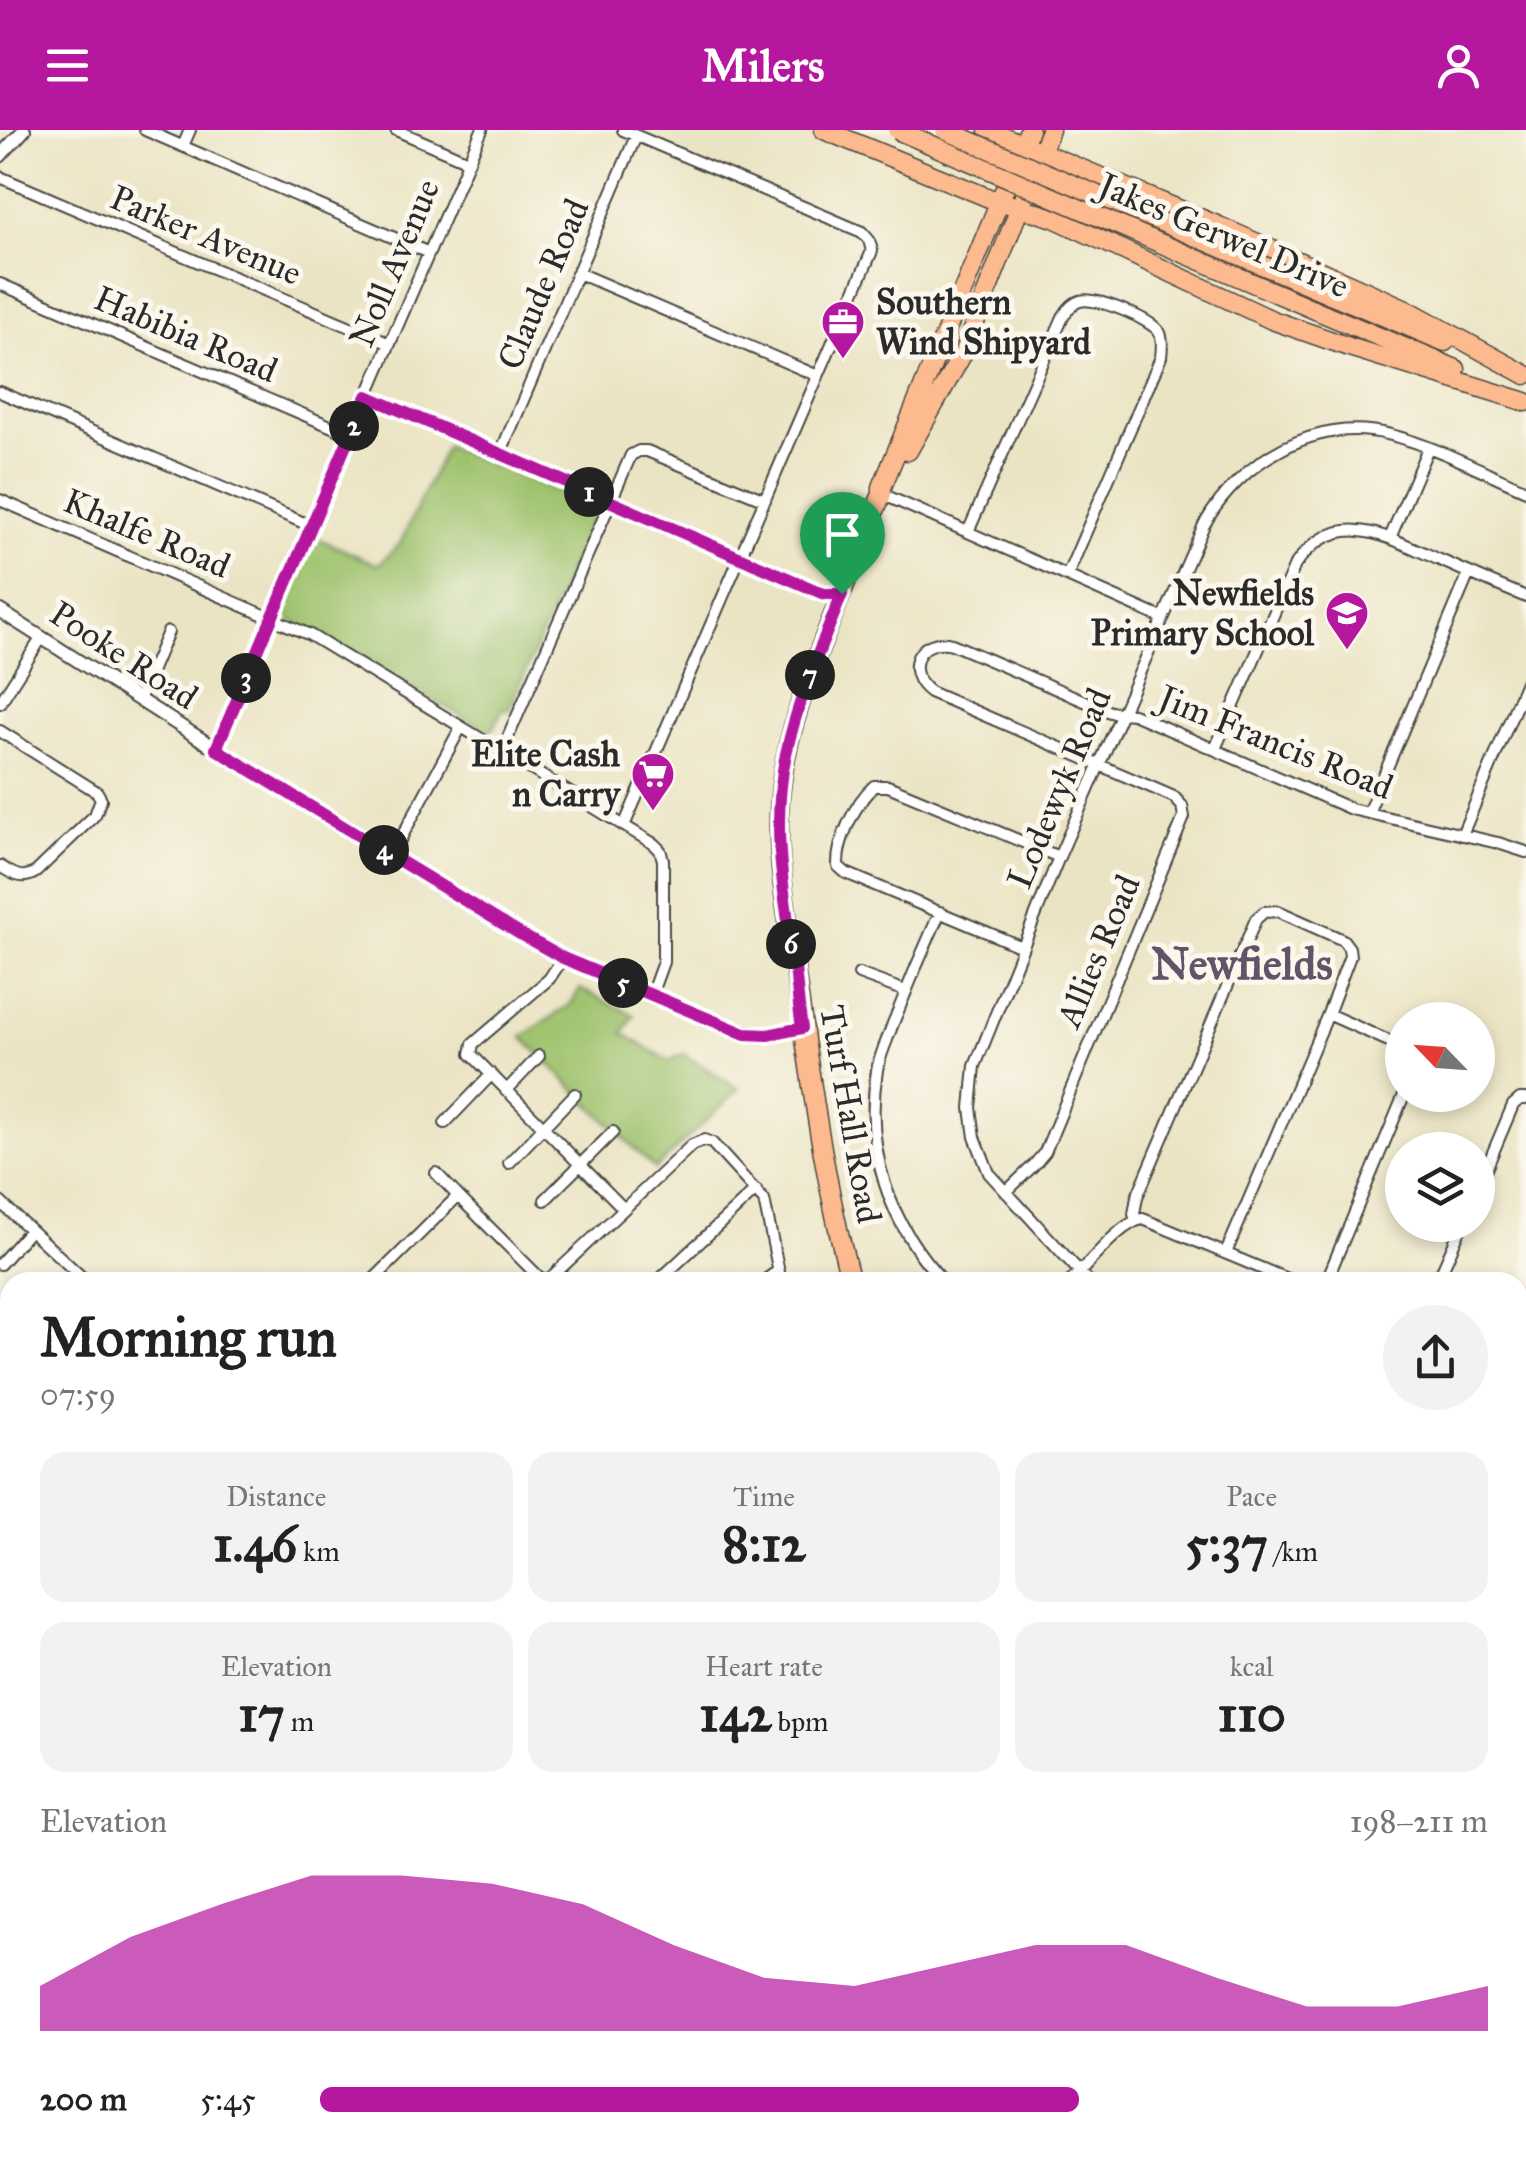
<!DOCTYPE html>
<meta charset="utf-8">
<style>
:root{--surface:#fff;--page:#f2f2f2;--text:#222;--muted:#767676;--accent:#b5179e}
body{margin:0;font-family:"IM FELL Great Primer",serif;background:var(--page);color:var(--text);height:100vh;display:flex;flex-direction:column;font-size:38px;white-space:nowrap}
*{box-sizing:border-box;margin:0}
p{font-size:32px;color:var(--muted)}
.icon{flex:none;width:55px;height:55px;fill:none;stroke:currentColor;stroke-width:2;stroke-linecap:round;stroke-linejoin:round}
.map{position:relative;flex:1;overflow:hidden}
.details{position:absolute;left:0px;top:1142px;width:1528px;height:888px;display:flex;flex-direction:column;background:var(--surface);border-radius:30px 30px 0 0;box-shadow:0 5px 15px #0003}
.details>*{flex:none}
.needle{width:65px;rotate:295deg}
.controls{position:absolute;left:1385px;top:872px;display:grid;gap:20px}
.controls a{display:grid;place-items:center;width:110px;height:110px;border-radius:50%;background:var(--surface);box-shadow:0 5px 15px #0003;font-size:50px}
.pin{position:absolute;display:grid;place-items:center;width:85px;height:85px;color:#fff;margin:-102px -42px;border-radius:50% 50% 50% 0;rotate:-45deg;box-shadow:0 0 10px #0007}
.pin .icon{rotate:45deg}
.km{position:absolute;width:50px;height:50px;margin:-25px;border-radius:50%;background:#222;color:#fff;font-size:28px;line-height:50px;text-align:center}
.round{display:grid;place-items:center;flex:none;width:105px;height:105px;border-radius:52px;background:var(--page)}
.head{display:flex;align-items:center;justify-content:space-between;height:170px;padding:0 40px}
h1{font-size:55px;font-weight:800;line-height:75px}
.figures{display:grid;grid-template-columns:repeat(3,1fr);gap:15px;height:170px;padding:10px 40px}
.figures div{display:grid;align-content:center;border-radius:25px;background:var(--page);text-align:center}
.figures b{font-size:50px;font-weight:800}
.figures small{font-size:28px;font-weight:400}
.figures p{font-size:28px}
.chart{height:280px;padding:20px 40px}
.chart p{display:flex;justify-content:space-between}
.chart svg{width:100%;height:180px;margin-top:10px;fill:var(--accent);opacity:.7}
ul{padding:0 40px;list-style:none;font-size:32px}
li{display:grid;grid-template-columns:160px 120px 1fr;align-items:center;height:75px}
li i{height:25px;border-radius:12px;background:var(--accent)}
header{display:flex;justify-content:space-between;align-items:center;height:130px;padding:0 40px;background:var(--accent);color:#fff;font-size:45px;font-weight:800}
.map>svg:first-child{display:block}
.green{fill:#9cc16b;stroke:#64764b;stroke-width:2.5}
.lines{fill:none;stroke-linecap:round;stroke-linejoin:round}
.minor-casing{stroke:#484742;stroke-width:14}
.tertiary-casing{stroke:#484742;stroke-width:16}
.primary-casing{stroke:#484742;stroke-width:21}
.trunk-casing{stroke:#484742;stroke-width:21}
.minor{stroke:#fff;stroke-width:10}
.tertiary{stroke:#fff;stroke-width:12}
.primary{stroke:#fcba8e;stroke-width:18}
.trunk{stroke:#fcba8e;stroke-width:18}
.trunk-bridge-casing{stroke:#484742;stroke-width:21;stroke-linecap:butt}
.trunk-bridge{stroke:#fcba8e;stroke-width:18}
.route-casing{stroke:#fff;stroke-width:20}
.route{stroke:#b5179e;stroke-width:12}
.labels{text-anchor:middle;stroke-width:10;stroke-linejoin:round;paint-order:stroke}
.street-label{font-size:35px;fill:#2b2b2b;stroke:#fbf7ec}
.poi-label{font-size:35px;font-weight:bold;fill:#2b2b2b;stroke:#fbf7ec;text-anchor:end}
.district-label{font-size:45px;font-weight:bold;fill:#625468;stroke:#fbf7ec}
</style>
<header><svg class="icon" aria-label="menu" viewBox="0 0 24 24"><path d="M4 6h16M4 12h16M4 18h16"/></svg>Milers<svg class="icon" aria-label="person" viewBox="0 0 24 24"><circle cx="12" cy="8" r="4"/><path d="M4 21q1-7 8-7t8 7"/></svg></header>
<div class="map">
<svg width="1526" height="2029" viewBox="0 0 1526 2029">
<rect width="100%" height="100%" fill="#fbf7ec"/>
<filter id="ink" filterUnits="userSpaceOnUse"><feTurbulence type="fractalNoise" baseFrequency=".01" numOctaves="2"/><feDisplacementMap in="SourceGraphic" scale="20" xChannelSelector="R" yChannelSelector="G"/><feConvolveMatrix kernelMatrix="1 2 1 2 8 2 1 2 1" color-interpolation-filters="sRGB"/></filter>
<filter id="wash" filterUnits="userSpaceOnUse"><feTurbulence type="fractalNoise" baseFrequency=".0048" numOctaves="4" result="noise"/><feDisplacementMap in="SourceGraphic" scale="40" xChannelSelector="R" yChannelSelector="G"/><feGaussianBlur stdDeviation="2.25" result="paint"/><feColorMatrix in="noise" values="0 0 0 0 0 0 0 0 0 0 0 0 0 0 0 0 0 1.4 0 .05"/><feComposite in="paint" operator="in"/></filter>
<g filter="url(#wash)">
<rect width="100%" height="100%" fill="#ebe4c4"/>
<path class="green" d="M446,316L591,376L594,384L509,580L503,579L492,600L488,601L291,490L283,474L312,406L378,435L400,414Z
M580,859L634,885L623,903L669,931L683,924L739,959L655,1039L522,907L570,875Z"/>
</g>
<g filter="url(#ink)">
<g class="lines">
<defs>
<path id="minor" d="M145,0L429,123
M396,0L468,31
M623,0L862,102L869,110L872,121L624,696
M183,16L190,0
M0,47L390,214
M578,143L818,246
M0,154L351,305
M0,262L311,396
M367,266L825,464H842
M500,324L636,6
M882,364L1162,488
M0,370L310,505L654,714L660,720L663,730V832L651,865
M968,402L1063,187C1067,180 1072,173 1080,171C1095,166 1152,189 1160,203C1163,210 1162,219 1161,227L1067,446
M1390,408L1428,318
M139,570L168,502
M0,573L42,507
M0,601L97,662L101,669L95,685L36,742C23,751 12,744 0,736
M215,619L482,0
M1215,619L1295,435C1338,375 1387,407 1440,430C1469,443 1497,455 1526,467
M502,621L631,325L639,321H647L765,370
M1368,683L1469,443
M1462,705L1526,552
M392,725L461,597
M940,782C923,820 907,858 892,896C887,911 880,925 877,940C864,1019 889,1095 944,1152
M1022,817L846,743L838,736C837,711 855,673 874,656H888L1059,727
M563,828L549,849L473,914L471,924L624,1079
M859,844L905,861
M1328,884L1402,917
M506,961L539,926
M445,993L491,945
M509,1033L575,964
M436,1043L458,1066
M1478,1058L1513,975L1520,969H1526
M1006,1062L1034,1035L1045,1022L1184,687L1182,676L1174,667L930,562C903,542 917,506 952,514L1110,582L1133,584L1351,679L1498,713L1526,722
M545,1070L613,1002
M0,1072L87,1152
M1136,1090L1134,1084L1137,1067L1256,789L1264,782L1278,781L1343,810L1349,818L1350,826L1328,884L1226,1123
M0,1134L30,1100
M371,1152L458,1066L544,1152
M546,1152L692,1015L704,1010L712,1013L764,1070L781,1152
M657,1152L756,1060
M762,1152L778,1141
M1070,1152C1088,1136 1120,1092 1143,1089L1294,1152
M1089,1152L989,1043L975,1007L971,978L975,936L1059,727L1204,395C1240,331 1316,285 1391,305C1437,317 1482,341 1526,360
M1326,1152L1404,965
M1437,1152L1462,1095
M0,1207L10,1216
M1518,1219L1526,1200
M1518,1245L1526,1249
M0,1343L10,1352
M1518,1354L1526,1357
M1518,1476L1526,1453
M0,1478L10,1487
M0,1613L10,1622
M1518,1626L1526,1629
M0,1767L10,1778
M1518,1788L1526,1801
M0,1811L10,1802
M0,1908L10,1917
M162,2020L170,2029
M962,2020L971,2029
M1256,2020V2029
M259,2029L268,2020
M400,2029L409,2020
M540,2029L549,2020
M679,2029L689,2020
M728,2029L738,2020
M984,2029L994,2020
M1119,2029L1126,2020"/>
<path id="tertiary" d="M0,26L24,0
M0,481L246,638L542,818L740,902L768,905L802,898
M0,1664L10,1655
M826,2020L835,2029"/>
<path id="primary" d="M908,321L963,223L1050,0
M851,1152C823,1047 809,939 794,831C785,770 773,712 782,650C789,597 809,547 828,498C846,453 863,408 882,364V357L1029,0
M1295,2020L1296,2029"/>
<path id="trunk" d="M824,0L989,68L1054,88L1272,190L1349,217L1526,272
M988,0L1219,96L1404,178L1526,245
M1330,164L1445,212
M1320,182L1456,239"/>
</defs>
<use href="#minor" class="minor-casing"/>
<use href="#tertiary" class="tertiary-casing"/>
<use href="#primary" class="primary-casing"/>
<use href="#trunk" class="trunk-casing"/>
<use href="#minor" class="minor"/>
<use href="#tertiary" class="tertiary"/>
<use href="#primary" class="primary"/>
<use href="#trunk" class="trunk"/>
<defs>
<path id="trunk-bridge" d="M897,0L1320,182
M945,0L1330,164"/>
</defs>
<use href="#trunk-bridge" class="trunk-bridge-casing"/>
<use href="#trunk-bridge" class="trunk-bridge"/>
</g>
</g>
<g class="lines" filter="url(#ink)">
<defs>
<path id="route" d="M367,266L824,464H842C821,517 798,569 786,624C771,695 783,759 794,830C797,852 798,875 802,898L768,905L745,904L563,828L520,804L216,619Z"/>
</defs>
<use href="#route" class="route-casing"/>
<use href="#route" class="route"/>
</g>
<defs>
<symbol id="office-pin" viewBox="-11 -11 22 30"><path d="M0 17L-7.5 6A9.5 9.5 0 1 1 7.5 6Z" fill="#b5179e" stroke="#fbf7ec"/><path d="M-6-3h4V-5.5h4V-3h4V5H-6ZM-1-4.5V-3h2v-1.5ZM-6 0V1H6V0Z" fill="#fff"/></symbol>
<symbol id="school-pin" viewBox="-11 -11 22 30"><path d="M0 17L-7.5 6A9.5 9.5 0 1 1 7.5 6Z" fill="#b5179e" stroke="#fbf7ec"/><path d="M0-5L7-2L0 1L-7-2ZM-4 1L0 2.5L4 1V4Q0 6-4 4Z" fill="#fff"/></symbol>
<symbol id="supermarket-pin" viewBox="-11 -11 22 30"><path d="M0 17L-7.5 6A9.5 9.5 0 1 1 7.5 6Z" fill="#b5179e" stroke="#fbf7ec"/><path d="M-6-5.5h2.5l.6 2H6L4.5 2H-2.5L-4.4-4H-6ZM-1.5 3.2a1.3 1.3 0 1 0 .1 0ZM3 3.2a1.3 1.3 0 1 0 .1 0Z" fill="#fff"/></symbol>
</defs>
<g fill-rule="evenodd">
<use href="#office-pin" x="818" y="167" width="50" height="68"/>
<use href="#school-pin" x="1322" y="458" width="50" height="68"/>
<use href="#supermarket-pin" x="628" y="619" width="50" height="68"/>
</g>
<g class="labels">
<g class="street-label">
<text transform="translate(206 105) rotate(23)" y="12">Parker Avenue</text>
<text transform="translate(1224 105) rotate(23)" y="12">Jakes Gerwel Drive</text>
<text transform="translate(394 133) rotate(-67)" y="12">Noll Avenue</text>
<text transform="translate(543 154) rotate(-67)" y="12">Claude Road</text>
<text transform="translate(186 204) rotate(23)" y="12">Habibia Road</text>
<text transform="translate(147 403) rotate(23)" y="12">Khalfe Road</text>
<text transform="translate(124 525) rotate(33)" y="12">Pooke Road</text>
<text transform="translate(1276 612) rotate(22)" y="12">Jim Francis Road</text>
<text transform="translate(1059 658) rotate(-67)" y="12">Lodewyk Road</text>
<text transform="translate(1098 821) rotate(-67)" y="12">Allies Road</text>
<text transform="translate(851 984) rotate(80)" y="12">Turf Hall Road</text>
</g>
<g class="poi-label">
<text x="876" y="184" text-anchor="start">Southern<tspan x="876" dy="40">Wind Shipyard</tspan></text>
<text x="1314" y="475">Newfields<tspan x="1314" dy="40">Primary School</tspan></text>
<text x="620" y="636">Elite Cash<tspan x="620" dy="40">n Carry</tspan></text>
</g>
<g class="district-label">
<text x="1242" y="849">Newfields</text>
</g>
</g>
</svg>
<div class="controls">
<a><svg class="needle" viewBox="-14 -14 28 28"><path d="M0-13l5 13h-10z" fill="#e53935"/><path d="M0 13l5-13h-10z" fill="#767676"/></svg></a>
<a><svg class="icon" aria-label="layers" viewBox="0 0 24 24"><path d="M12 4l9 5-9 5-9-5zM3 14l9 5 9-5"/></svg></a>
</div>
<div class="pin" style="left:842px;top:464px;background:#1e9e55"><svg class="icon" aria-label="arrive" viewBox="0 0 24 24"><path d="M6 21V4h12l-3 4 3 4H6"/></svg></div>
<b class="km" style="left:589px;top:362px">1</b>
<b class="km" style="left:354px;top:296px">2</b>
<b class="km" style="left:246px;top:548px">3</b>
<b class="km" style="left:384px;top:720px">4</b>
<b class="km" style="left:623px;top:853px">5</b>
<b class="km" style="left:791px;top:814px">6</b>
<b class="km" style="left:810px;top:545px">7</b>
<section class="details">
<div class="head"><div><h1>Morning run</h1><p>07:59</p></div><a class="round"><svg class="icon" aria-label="share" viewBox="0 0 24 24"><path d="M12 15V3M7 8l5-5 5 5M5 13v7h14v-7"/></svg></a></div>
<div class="figures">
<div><p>Distance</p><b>1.46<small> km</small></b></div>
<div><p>Time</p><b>8:12</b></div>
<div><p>Pace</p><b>5:37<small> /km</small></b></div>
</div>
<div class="figures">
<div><p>Elevation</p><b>17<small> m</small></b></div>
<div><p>Heart rate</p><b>142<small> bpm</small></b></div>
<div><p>kcal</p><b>110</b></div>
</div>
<div class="chart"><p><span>Elevation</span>198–211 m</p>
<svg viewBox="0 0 160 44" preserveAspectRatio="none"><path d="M0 44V33L10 21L20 13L30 6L40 6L50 8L60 13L70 23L80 31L90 33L100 28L110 23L120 23L130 31L140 38L150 38L160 33V44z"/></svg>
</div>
<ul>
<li><b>200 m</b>5:45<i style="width:65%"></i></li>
</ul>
</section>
</div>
